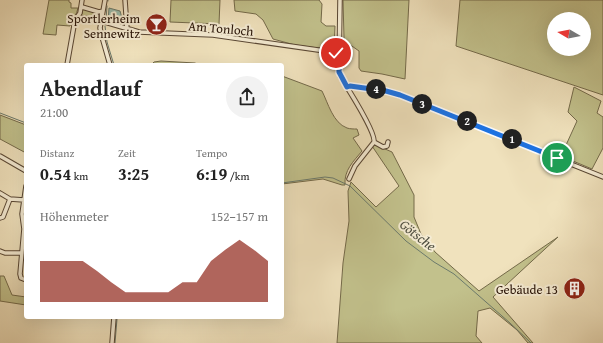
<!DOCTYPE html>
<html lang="de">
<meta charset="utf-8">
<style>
:root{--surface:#fff;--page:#f2f2f2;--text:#222;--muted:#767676;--accent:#8f2418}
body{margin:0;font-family:"Gentium Book Plus",serif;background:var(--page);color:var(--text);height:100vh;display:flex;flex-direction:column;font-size:15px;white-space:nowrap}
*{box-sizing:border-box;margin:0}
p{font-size:13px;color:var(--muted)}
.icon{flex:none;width:22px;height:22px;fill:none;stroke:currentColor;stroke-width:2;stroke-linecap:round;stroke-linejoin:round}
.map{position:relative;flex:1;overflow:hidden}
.drawer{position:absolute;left:24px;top:63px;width:260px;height:256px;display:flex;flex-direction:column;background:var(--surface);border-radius:4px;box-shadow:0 4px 16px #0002}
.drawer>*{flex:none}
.needle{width:26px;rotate:280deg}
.controls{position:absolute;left:547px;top:12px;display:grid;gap:8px}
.controls a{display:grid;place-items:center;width:44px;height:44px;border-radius:50%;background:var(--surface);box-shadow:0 4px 16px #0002;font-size:20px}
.pin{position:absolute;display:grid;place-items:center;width:34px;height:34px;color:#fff;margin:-17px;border:2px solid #fff;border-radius:50%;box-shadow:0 1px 4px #0007}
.km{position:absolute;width:20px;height:20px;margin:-10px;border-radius:50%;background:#222;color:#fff;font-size:11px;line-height:20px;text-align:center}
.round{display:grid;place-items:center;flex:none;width:42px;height:42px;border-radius:21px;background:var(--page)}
.summary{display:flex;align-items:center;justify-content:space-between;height:68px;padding:0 16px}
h1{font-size:22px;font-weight:700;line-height:30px}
.figures{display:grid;grid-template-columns:repeat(3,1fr);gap:6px;height:68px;padding:4px 16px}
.figures div{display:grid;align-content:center}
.figures b{font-size:17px;font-weight:700}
.figures small{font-size:11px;font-weight:400}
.figures p{font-size:11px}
.chart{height:112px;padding:8px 16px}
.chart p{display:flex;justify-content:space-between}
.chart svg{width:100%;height:72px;margin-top:4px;fill:var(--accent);opacity:.7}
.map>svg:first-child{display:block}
.green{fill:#c2c18c;stroke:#746a4a;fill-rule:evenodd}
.water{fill:#9abeaf;stroke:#6c7a6c}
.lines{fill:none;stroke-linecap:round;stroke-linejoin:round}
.stream{stroke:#6c7a6c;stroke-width:1}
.minor-casing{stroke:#594734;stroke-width:5.5}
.minor{stroke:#f5ecd4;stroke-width:3.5}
.route-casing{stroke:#fff;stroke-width:8}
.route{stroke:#1a73e8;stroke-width:5}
.labels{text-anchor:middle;stroke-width:4;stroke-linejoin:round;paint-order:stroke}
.poi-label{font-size:13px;fill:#271307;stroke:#f5ecd4;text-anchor:end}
.street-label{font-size:13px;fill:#271307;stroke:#f5ecd4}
.water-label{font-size:14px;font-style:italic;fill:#4f4f42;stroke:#f5ecd4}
</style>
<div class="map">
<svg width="603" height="343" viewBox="0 0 603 343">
<rect width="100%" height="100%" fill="#f0e2bd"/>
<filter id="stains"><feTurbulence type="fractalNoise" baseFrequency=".005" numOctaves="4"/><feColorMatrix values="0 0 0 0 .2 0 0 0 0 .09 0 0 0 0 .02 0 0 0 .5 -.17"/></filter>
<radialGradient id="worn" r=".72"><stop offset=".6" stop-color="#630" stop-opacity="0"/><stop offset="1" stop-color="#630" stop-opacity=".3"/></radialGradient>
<path class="green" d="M49,0H69V2L71,3V8H78C77,15 72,19 70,26L57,25L56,35L43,34Z
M171,0H220L219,24L170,22Z
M234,0H319L322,4L321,22L326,26H335L334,50L295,45L273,39L263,20L256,14L235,11Z
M343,0H409L405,79L382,74L361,71L359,68V51L349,44L344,38Z
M460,0H603V95L456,46ZM554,19H584V49H554Z
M83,9L101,12L100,19L81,17Z
M161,61L195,63L199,65H151L154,62Z
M282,76L322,91C328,103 333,123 347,128C350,129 354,129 357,129L359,135L353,138L362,151C353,162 344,170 345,185H342L323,179L282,184Z
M574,87L601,101L597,113L603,117V148L592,169L561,156L577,121L568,112Z
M0,115L26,125V153L0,139Z
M376,145L392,152L414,195V217L421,234L435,252L479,291L558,237L493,297L533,343H528L517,330L490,308L478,311L476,336L482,343H337L343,263L349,221L348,191L351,182L376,207L399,186L372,146Z
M0,276H4L12,295L26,297V305L0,301Z"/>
<path class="water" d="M109,8L120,11L124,25L108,21Z"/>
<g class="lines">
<path class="stream" d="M108,1V0
M106,20L107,6
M105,26L107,42L114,65
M0,113L26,123
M282,183L325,177L333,178L350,186L406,241L434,262L454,274L510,323L531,343
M115,343L117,319"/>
<defs>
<path id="minor" d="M105,0L100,28L102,37L110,65
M125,0L127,29
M340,0L339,71L340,76C347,87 376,133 374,142L383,147L387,146L388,142
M82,7L99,12L103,11
M77,17L98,20L139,32L213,35L339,53
M67,65L75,20L80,13L82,0
M347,87L350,86L387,91L399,95L603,177
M0,156L26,171
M349,179L355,166L374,142
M26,186L22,214L24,229L20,274L21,278L26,280
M0,193L10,199L24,200
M0,218L3,217L10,199
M0,251L5,253H22
M112,343L114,317"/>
</defs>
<use href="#minor" class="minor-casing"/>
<use href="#minor" class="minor"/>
</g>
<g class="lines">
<defs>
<path id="route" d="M336,53H339V72L347,87L350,86L386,91L400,95L557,158"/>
</defs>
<use href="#route" class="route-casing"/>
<use href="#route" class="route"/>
</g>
<defs>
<symbol id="bar-disc" viewBox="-11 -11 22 22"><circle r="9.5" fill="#8f2418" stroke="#f5ecd4"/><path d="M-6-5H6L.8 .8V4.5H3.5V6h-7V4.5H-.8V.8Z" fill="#fff"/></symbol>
<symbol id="building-disc" viewBox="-11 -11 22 22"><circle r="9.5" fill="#8f2418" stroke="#f5ecd4"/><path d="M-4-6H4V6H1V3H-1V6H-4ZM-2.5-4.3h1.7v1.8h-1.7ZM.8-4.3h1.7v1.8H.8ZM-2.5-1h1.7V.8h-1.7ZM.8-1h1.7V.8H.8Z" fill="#fff"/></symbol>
</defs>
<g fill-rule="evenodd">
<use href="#bar-disc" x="144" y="12" width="25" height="25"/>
<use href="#building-disc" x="562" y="276" width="25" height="25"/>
</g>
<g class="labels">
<g class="poi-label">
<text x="140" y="23">Sportlerheim<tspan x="140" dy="15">Sennewitz</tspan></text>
<text x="558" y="294">Gebäude 13</text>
</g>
<g class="street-label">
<text transform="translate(221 28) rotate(5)" y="5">Am Tonloch</text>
</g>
<g class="water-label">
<text transform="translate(418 235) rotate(38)" y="5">Götsche</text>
</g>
</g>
<rect width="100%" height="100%" filter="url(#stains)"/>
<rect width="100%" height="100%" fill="url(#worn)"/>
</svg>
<div class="controls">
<a><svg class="needle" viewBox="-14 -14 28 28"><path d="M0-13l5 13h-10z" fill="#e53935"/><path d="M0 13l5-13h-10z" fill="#767676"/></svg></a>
</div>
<div class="pin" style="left:557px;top:158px;background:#1e9e55"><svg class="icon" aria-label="arrive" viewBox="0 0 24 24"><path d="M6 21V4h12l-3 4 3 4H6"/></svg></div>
<div class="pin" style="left:336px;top:53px;background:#d93025"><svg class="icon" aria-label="check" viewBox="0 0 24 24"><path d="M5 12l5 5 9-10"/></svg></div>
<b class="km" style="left:512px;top:139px">1</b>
<b class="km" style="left:467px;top:121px">2</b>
<b class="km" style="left:422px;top:104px">3</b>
<b class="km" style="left:376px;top:89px">4</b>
<section class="drawer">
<div class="summary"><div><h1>Abendlauf</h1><p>21:00</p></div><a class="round"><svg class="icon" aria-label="share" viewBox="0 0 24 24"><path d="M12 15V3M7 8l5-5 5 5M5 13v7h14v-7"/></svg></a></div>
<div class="figures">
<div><p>Distanz</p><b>0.54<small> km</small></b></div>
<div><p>Zeit</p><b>3:25</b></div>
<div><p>Tempo</p><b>6:19<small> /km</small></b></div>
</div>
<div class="chart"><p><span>Höhenmeter</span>152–157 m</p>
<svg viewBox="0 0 160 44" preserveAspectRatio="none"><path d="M0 44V19L10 19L20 19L30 19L40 25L50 32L60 38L70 38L80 38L90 38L100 32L110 32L120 19L130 12L140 6L150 12L160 19V44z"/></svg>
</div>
</section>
</div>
